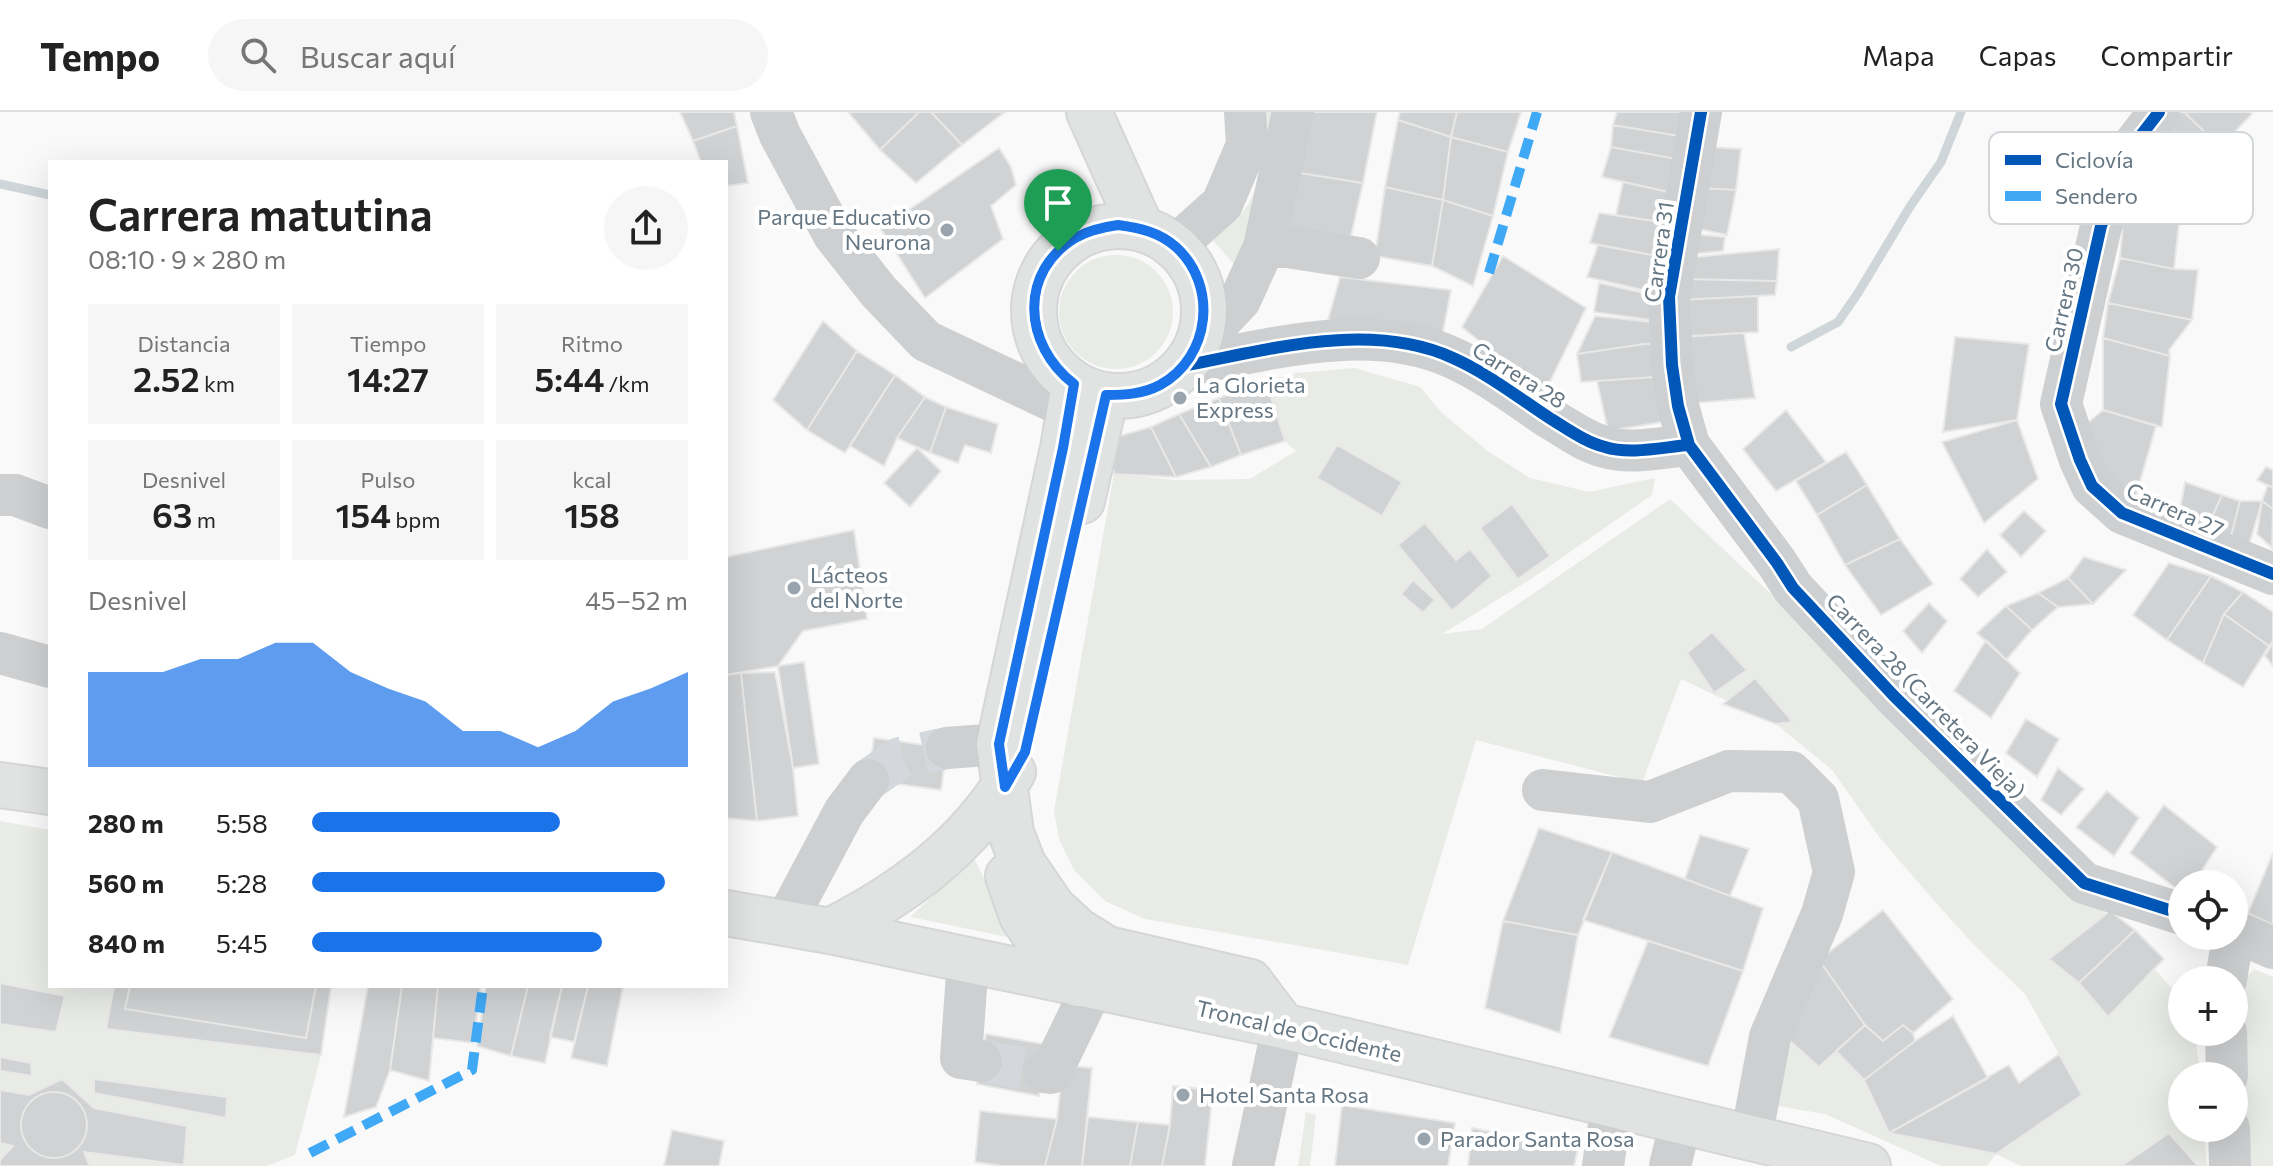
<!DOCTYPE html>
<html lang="es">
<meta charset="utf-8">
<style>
:root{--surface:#fff;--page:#f6f6f6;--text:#222;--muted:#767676;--line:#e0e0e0;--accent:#1a73e8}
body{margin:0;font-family:Commissioner,sans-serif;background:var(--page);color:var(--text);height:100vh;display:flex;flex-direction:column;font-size:30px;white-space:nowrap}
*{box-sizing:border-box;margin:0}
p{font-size:26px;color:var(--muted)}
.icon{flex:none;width:44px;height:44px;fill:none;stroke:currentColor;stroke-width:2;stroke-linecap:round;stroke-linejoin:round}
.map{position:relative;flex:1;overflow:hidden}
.side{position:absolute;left:48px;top:48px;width:680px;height:828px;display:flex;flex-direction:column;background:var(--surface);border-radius:0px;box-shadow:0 8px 32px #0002}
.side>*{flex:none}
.fabs{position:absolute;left:2168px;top:758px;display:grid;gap:16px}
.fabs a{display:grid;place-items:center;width:80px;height:80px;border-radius:50%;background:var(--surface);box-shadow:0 8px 32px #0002;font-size:40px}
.pin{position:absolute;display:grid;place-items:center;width:68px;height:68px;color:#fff;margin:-82px -34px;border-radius:50% 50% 50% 0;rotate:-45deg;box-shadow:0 0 8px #0007}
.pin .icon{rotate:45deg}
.round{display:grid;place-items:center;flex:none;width:84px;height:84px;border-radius:42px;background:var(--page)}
.head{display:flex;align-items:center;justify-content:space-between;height:136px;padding:0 40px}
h1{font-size:44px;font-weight:600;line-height:60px}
.stats{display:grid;grid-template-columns:repeat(3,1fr);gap:12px;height:136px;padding:8px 40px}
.stats div{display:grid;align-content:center;border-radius:0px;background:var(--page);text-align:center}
.stats b{font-size:34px;font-weight:600}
.stats small{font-size:22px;font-weight:400}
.stats p{font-size:22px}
.chart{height:224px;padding:16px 40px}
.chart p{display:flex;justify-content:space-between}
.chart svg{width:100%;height:144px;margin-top:8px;fill:var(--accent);opacity:.7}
ul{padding:0 40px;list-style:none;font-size:26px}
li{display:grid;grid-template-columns:128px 96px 1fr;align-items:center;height:60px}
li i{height:20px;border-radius:10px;background:var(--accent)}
header{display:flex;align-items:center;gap:48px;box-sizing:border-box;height:112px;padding:0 40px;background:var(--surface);border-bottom:2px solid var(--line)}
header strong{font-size:38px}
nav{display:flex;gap:44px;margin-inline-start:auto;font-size:28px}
.search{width:560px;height:72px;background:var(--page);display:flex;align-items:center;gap:20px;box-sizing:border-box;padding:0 28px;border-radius:44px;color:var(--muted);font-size:30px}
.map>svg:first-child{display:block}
.green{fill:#e8ebe6}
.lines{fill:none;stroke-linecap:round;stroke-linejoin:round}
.stream{stroke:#ced6d9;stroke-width:9}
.building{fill:#d0d2d3;stroke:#e8e8e8;stroke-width:2}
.minor-tunnel{stroke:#d4d8dc;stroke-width:42;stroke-dasharray:42 21;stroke-linecap:butt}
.major-casing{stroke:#d5d6d7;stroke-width:48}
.minor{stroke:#cecfd0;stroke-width:42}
.major{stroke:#e1e2e2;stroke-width:44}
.quiet{stroke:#3fa9f5;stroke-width:10;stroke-dasharray:20 10;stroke-linecap:butt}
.cycleway-casing{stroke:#fff;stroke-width:17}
.cycleway{stroke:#0057b8;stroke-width:12}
.route-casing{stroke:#fff;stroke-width:16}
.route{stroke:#1a73e8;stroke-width:10}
.poi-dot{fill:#99a4ac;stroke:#fff;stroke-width:3}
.labels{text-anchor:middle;stroke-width:8;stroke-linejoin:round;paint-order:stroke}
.poi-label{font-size:22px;fill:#657683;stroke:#fff;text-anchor:start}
.street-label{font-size:22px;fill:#657683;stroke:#fff}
.key{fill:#fff;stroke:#d1d6da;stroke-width:2}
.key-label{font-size:22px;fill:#657683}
</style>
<header>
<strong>Tempo</strong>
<div class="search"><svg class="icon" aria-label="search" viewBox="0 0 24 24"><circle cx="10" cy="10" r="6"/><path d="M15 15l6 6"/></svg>Buscar aquí</div>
<nav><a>Mapa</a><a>Capas</a><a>Compartir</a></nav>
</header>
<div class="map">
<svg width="2273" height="1054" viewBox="0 0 2273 1054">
<rect width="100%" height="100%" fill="#f9f9f9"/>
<path class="green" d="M1263,0H1276L1274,18L1237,156L1213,128C1223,118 1236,108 1245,97C1263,73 1263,29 1263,0Z
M1059 200a57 57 0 1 1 114 0a57 57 0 1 1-114 0Z
M1355,256L1420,275L1441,300L1489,340L1530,366L1589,380L1655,366L1652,383L1534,465L1442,522L1482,517L1670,387L2082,775L2182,888V920H2194L2201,964H2182V1016H2204L2207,1054H2198L2169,1021L2121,1054H2021L1996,1042L1987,1054H1941L1825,1002L1767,992L1791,930L1819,955L1836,939L1864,968L1889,1021L1996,1042L2082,983L2025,882L1974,833L1929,783L1880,726L1832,658L1776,612L1681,567L1642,671L1476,628L1408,853L1145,807L1105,789L1074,758L1059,727L1054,699L1114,362L1176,368L1250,367L1296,339L1285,329L1266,269L1296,261Z
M0,709L50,718V874H114L106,917L321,943L295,1043L267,1054H0Z
M974,746L1013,826L910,805Z
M2254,857L2273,865V1054H2233L2234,878Z
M1306,1000L1316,1003L1310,1054H1298Z"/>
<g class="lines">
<path class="stream" d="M0,72L50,83
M1791,235L1838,210L1858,181L1911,93L1941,50L1961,0"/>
</g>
<path class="building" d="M680,0H734L737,14L693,29Z
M848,0H919L880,38Z
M919,0H931L962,33L916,71L880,38Z
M931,0H1005L962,33Z
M1305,0H1377L1363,71L1293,60Z
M1400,0H1457L1451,25L1398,8Z
M1457,0H1521L1508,40L1451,25Z
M1617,0H1688L1685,25L1613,13Z
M2170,0H2184L2220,35L2193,69L2141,39Z
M2184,0H2250L2252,2L2220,35Z
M1398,8L1451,25L1443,88L1385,75Z
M1613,13L1685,25L1682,48L1611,35Z
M737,14L748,71L726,74V50H701L693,29Z
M1451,25L1508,40L1493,104L1443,88Z
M1611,35L1682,48L1673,81L1602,65Z
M1709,35L1741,37L1736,78L1700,76Z
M999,36L1011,55L1016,73L991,94L1003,127L925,186L881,117Z
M1293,60L1363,71L1349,133L1277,118Z
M1623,70L1673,81L1667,111L1616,103Z
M1385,75L1443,88L1432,154L1375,144Z
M1700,76L1736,78L1727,123L1689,115Z
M1443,88L1493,104L1473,174L1432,154Z
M2124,98L2179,111L2174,157L2120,146Z
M1599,101L1667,111L1662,145L1590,131Z
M1693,122L1725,125L1723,139L1692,142Z
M1598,133L1662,145L1660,182L1587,165Z
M1779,137L1777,169L1682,167L1685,146Z
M1503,144L1586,196L1544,282L1462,215Z
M2120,146L2174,157L2198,158L2192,208L2108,191Z
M1340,165L1451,178L1441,230L1328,208Z
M1682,167L1777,169L1775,183L1680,188Z
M1599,171L1658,184L1651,208L1594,200Z
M1758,184V220L1675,225L1680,188Z
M2108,191L2192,208L2169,238L2170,244L2103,226Z
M1595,204L1652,210L1651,231L1577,242Z
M823,209L857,239L807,318L773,288Z
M1744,221L1755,286L1681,292V225Z
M1955,225L2029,232L2017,308L1943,320Z
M2103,226L2170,244L2162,315L2103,298Z
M1651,231L1655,265L1581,270L1577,242Z
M857,239L895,263L845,341L807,318Z
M895,263L925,285L897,326L884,354L850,334Z
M1655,265L1662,310L1608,319L1597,269Z
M1266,269L1285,329L1241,343L1219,286Z
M925,285L946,295L930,341L897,326Z
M1219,286L1241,343L1211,355L1179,302Z
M946,295L998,312L991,341L965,333L958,351L930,341Z
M1786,298L1826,350L1776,379L1743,337Z
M2103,298L2156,314L2135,387L2089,353L2078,319Z
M1179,302L1211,355L1176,365L1151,315Z
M2017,308L2038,367L1984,411L1942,330Z
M1151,315L1176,365L1114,362L1109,327Z
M1337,333L1402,370L1382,404L1317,366Z
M917,336L941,359L910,395L884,371Z
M1846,340L1867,373L1817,403L1796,369Z
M2266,355L2273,358V376L2257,368Z
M2185,370L2222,383L2204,423L2177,414Z
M1867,373L1900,427L1845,453L1817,403Z
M2268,373L2273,376V397L2262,389Z
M2222,383L2240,389L2230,428L2204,423Z
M2240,389H2262L2249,433L2230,428Z
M2262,389L2273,397L2272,436L2257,422Z
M1512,392L1550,444L1518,467L1480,416Z
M2024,399L2046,419L2021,445L2000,423Z
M1425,411L1456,448L1470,437L1492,464L1452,499L1398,433Z
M854,418L867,507L803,519L778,554L726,563V445Z
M1900,427L1933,472L1881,503L1845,453Z
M1987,437L2007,460L1978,485L1960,467Z
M2084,445L2126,458L2093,492L2068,466Z
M2169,451L2211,464L2167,528L2133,503Z
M2211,464L2243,480L2224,502L2203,551L2167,528Z
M2068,466L2093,492L2058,495L2038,481Z
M1413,468L1435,488L1423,501L1401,482Z
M2243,480L2273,500V529L2269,534L2224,502Z
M2038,481L2058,495L2032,518L2006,494Z
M1929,491L1947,509L1922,541L1903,519Z
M2006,494L2032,518L2006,548L1977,521Z
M2224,502L2269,534L2243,575L2203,551Z
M1712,520L1747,558L1714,581L1687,541Z
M1986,528L2020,561L1991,606L1954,579Z
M2273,531V554L2265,544Z
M804,550L819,652L793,656L778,554Z
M775,560L793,656L798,704L757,709L741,561Z
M741,561L757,709L726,706V563Z
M1755,566L1793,610L1776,612L1723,592Z
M2026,607L2059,627L2037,665L2006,641Z
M874,626L947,636L941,678L868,668Z
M2058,656L2084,677L2061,703L2041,688Z
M2107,679L2139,706L2114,744L2076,715Z
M2164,693L2217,735L2193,772H2182V781L2130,741Z
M1539,716L1612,740L1578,823L1503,809Z
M1700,723L1749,737L1730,784L1685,767Z
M1612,740L1763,796L1743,859L1583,808Z
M2273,741V813L2248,801Z
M1883,798L1953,887L1913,921L1903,913L1883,929L1865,913L1819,848Z
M2110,799L2135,818L2079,871L2049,847Z
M1503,809L1578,823L1560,921L1485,896Z
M2135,818L2164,847L2108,905L2079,871Z
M1648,829L1743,859L1708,954L1609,925Z
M1819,848L1865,913L1819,955L1791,930L1788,912Z
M0,871L65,884L56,920L0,912Z
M114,874H331L321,943L106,917Z
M130,874H316L306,926L125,897Z
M368,874H402L390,958L376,995L344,1005Z
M402,874H438L429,969L390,958Z
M438,874H481L473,931L433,926Z
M486,874H528L511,944L477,934Z
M528,874H562L545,951L511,944Z
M562,874H588L574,930L550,925Z
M588,874H623L607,954L571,946Z
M1953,904L1988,966L1889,1021L1864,968L1915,929Z
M1865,913L1883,929L1903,913L1913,921L1915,929L1864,968L1836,939Z
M986,922L1049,933L1039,984L977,972Z
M2059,942L2082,983L1996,1042L1889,1021L2009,953L2019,971Z
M0,945L31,951L32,964L0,959Z
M1063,953L1092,956L1082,1054H1045L1057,1007Z
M62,967L94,996L187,1014L184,1053L84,1040L90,1054H0V1048L13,1034L0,1031V978L29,983Z
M94,967L227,985L226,1006L94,981Z
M1173,974L1213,978L1205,1054H1162L1170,1013Z
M21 1013a33 33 0 1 1 66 0a33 33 0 1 1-66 0Z
M1342,993L1455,1011L1448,1054H1335Z
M980,999L1057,1007L1045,1054H1002L975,1050Z
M1088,1005L1138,1010L1130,1054H1082Z
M1138,1010L1170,1013L1162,1054H1130Z
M1472,1016L1578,1037L1574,1054H1468Z
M672,1018L724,1029L719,1054H664Z
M2169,1021L2198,1054H2121Z"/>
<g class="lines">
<path class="minor-tunnel" d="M868,668L900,646L947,636
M981,949L1044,960"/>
<defs>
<path id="major" d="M1089,0L1141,116
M1034 199a85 85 0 1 1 170 0a85 85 0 1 1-170 0Z
M1074,272L1063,336L999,632L1011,721L1023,752L1053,796L1078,819L1107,837L1250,870L1283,914
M1082,389L1106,283
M0,673L50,680
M1008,764L1022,804L1047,841L1078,872
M726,801L830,819L1283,914L1868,1054
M830,819C905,781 969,734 1013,660"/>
</defs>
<use href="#major" class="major-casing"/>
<path class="minor" d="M771,0L780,23L834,123L879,180L926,229L1070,297
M1701,0L1669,185L1672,253L1678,294L1689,333L1777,451L1793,476L1894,584L2084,771L2182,802
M2159,0L2132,35L2101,114L2061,292L2080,348L2092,374L2122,401L2273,462
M1175,134L1222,92L1247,33L1245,0
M1264,135H1287L1359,146
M1196,235L1240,188L1264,135L1293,0
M1183,254C1267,238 1370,208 1453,246C1487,261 1519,286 1551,307C1568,317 1585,330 1605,335C1630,343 1663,335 1689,333
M0,383H15L50,396
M0,541L50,555
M947,636L999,632
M1543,678L1650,690L1729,659L1791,660L1818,687L1834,760L1822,802L1770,925L1751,1026
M785,811L844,700L868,668
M2234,819L2273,836
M968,848L961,946L981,949
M2226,868L2233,824
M2226,920L2227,964
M1044,960L1051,961L1093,874
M2229,1016L2230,1054
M1253,1054L1283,914
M1603,1054L1612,992
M1670,1054L1681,1009"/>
<use href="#major" class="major"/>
<path class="quiet" d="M1489,161L1537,0
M310,1041L472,958L483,874"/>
<defs>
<path id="cycleway" d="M1701,0L1669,185L1672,253L1678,294L1689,333L1777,451L1793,476L1894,584L2084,771L2182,802
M2159,0L2132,35L2101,114L2061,292L2080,348L2092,374L2122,401L2273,462
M1183,254C1267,238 1370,208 1453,246C1487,261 1519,286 1551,307C1568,317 1585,330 1605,335C1630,343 1663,335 1689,333"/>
</defs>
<use href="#cycleway" class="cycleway-casing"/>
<use href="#cycleway" class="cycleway"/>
</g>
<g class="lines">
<defs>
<path id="route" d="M1118,113C1140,116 1159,120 1176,135C1218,173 1211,245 1160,273C1143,282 1125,283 1106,283L1025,640L1005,675L999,632L1063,336L1074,272C1023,233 1018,159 1077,125C1090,118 1104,115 1118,113Z"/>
</defs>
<use href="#route" class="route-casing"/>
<use href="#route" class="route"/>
</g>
<g class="poi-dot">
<circle cx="947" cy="118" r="8"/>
<circle cx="1180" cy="286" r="8"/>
<circle cx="794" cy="476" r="8"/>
<circle cx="1183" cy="983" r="8"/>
<circle cx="1424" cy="1027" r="8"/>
</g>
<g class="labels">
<g class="poi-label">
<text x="931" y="113" text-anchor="end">Parque Educativo<tspan x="931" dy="25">Neurona</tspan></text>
<text x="1196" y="281">La Glorieta<tspan x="1196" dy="25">Express</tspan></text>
<text x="810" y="471">Lácteos<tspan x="810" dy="25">del Norte</tspan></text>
<text x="1199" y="991">Hotel Santa Rosa</text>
<text x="1440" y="1035">Parador Santa Rosa</text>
</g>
<g class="street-label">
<text transform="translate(1659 140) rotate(-82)" y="8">Carrera 31</text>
<text transform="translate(2064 188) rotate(-77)" y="8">Carrera 30</text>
<text transform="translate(1519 263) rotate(32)" y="8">Carrera 28</text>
<text transform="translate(2175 398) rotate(24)" y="8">Carrera 27</text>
<text transform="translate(1926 584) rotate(46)" y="8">Carrera 28 (Carretera Vieja)</text>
<text transform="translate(1299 919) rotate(13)" y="8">Troncal de Occidente</text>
</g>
</g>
<rect x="1989" y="20" width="264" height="92" rx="12" class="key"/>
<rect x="2005" y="43" width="36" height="10" fill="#0057b8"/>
<rect x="2005" y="79" width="36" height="10" fill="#3fa9f5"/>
<g class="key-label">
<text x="2055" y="56">Ciclovía</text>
<text x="2055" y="92">Sendero</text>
</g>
</svg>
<div class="fabs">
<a><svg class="icon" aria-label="locate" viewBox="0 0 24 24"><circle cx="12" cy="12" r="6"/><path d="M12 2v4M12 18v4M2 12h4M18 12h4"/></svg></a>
<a>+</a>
<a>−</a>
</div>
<div class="pin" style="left:1058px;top:139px;background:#1e9e55"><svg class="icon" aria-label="arrive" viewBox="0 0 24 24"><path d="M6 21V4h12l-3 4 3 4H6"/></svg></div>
<section class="side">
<div class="head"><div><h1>Carrera matutina</h1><p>08:10 · 9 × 280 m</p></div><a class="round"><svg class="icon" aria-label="share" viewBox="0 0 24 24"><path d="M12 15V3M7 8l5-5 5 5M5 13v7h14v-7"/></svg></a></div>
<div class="stats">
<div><p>Distancia</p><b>2.52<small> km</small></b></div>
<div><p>Tiempo</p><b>14:27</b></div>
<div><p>Ritmo</p><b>5:44<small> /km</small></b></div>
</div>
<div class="stats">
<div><p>Desnivel</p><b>63<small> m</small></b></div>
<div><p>Pulso</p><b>154<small> bpm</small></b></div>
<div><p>kcal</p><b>158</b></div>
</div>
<div class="chart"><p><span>Desnivel</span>45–52 m</p>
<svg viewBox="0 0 160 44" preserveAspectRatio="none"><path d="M0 44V15L10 15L20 15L30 11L40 11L50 6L60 6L70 15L80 20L90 24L100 33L110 33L120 38L130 33L140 24L150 20L160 15V44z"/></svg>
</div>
<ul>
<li><b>280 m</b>5:58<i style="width:66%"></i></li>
<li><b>560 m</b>5:28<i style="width:94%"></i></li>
<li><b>840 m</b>5:45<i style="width:77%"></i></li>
</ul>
</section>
</div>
